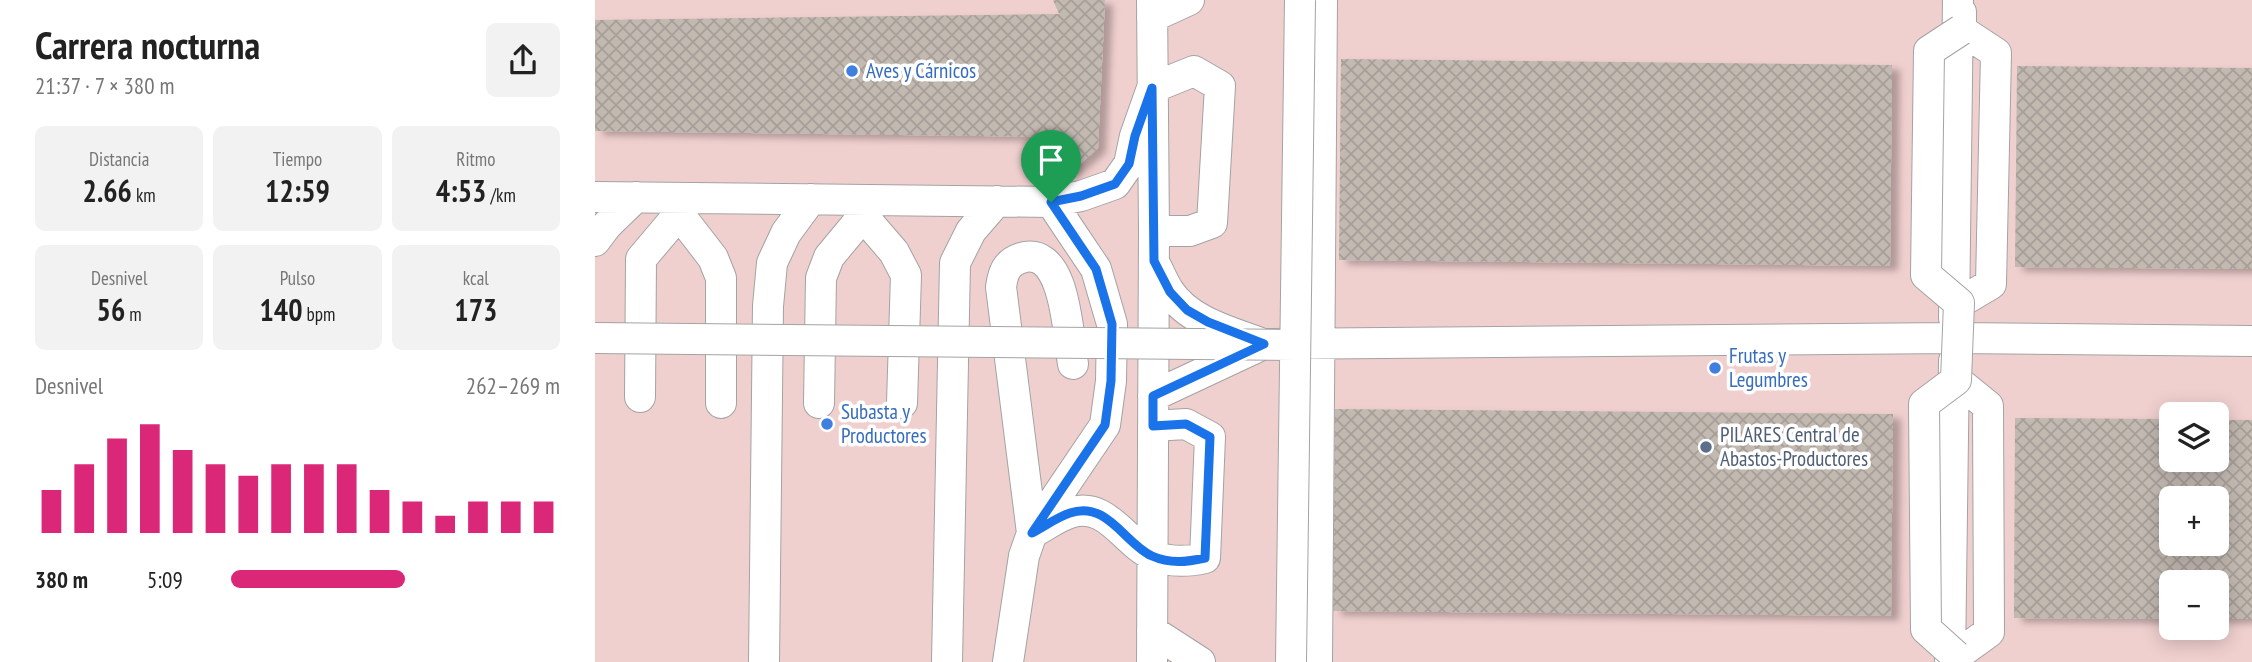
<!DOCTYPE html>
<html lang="es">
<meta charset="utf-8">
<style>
:root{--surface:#fff;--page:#f2f2f2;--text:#222;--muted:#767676;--accent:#db2777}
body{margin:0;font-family:"PT Sans Narrow",sans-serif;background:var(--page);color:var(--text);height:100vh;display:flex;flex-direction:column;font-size:26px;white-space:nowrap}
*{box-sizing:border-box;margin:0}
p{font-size:23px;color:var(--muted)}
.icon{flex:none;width:38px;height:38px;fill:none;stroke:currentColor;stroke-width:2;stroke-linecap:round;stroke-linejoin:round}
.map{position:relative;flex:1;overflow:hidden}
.sheet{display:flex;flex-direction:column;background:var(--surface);width:595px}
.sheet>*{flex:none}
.fabs{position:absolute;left:1564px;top:402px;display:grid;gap:14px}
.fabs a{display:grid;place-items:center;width:70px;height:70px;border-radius:10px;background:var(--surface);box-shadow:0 4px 18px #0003;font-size:35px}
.pin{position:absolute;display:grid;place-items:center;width:60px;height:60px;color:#fff;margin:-72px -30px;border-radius:50% 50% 50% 0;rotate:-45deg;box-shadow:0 0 7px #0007}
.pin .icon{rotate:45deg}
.round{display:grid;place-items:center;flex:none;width:74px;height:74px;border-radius:10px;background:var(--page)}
.head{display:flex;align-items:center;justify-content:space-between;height:119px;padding:0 35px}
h1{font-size:38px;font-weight:800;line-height:52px}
.stats{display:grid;grid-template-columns:repeat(3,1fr);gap:10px;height:119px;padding:7px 35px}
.stats div{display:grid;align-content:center;border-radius:10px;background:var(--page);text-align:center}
.stats b{font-size:30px;font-weight:800}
.stats small{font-size:19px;font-weight:400}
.stats p{font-size:19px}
.chart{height:196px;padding:14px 35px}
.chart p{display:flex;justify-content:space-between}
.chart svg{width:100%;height:126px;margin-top:7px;stroke:var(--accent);stroke-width:6}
ul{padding:0 35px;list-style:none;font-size:23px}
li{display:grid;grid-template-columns:112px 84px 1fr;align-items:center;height:52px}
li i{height:18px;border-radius:9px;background:var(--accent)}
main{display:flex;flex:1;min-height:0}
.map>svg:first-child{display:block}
.commercial{fill:#f0d0cf;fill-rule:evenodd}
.building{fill:url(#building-cross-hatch);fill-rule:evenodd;filter:url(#shadow)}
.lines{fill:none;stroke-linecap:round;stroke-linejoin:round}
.minor-casing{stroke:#a3a3a3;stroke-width:32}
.minor{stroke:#fff;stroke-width:30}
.minor-bridge-casing{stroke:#a3a3a3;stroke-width:32;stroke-linecap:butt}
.minor-bridge{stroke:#fff;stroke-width:30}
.route-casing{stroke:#fff;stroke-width:14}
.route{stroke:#1a73e8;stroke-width:9}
.shop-dot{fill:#3f7fe0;stroke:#fff;stroke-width:2.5}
.service-dot{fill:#5c6f8a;stroke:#fff;stroke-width:2.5}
.labels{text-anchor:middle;stroke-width:7;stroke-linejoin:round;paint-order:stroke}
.shop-label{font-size:21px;fill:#366cbe;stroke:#fff;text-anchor:start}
.service-label{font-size:21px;fill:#4e5e75;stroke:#fff;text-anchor:start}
</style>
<main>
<section class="sheet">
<div class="head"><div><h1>Carrera nocturna</h1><p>21:37 · 7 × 380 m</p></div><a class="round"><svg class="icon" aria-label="share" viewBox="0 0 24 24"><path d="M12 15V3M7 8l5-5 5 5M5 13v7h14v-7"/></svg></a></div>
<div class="stats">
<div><p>Distancia</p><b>2.66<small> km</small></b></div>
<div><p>Tiempo</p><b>12:59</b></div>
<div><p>Ritmo</p><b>4:53<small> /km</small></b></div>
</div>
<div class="stats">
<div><p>Desnivel</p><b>56<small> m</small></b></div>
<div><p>Pulso</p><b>140<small> bpm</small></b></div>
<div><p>kcal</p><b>173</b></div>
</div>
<div class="chart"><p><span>Desnivel</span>262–269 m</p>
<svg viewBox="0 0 160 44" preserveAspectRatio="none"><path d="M5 44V29M15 44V20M25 44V11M35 44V6M45 44V15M55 44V20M65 44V24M75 44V20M85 44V20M95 44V20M105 44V29M115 44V33M125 44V38M135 44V33M145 44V33M155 44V33"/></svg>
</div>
<ul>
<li><b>380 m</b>5:09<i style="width:53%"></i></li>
</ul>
</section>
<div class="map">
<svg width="1657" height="662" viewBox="0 0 1657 662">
<defs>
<pattern id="building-cross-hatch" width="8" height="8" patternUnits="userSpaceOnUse" patternTransform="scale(1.75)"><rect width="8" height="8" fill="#c2b9b1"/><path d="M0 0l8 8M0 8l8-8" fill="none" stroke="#a69e98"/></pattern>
<filter id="shadow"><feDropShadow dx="8" dy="4.5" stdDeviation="3.5" flood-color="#0004"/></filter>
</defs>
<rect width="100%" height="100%" fill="#eeeae1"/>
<path class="commercial" d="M0,0H1657V662H0ZM1577,415H1622V460H1577ZM1577,499H1622V544H1577ZM1577,583H1622V628H1577Z"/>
<path class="building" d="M458,0H510L503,148L473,175L462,137L0,131V20L464,14Z
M746,59L1297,65L1295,266L744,260Z
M1422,66L1657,68V269L1420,267Z
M740,409L1298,414L1296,616L738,611Z
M1420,418L1577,419V460H1622V420H1657V619H1622V583H1577V619L1419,618ZM1577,499H1622V544H1577Z"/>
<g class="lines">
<defs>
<path id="minor" d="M557,0L559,231L557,662
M557,17L594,0
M0,197L456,202L486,196L520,184L534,164L540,136L557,88L599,71L625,86L617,223L595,231H559
M456,202L501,269L517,324L516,381L510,425L437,533L406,287C408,273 411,263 426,258C471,244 473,336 478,364
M84,214L118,258L126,278V403
M268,216L299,252L311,275L307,403
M0,241L12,225L41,197
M559,262C564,271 568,282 574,291C594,322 637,332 668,344
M1364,303L1396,284L1401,53L1366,30V12
M1359,318L1363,0
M558,396L669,344L1359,338L1657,341
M45,397L46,259L84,214V198
M224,403L226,278L234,257L268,216L270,200
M557,631L605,662
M169,662L173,306L177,263L191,233L216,199
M352,662L360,263L376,231L402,201
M413,662L429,556L437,533C449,527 462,517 475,513C511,500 530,543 557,555C575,563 592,562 610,558L615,437L591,424L558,426
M722,662L727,0
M1355,662L1359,361
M1361,662V656L1394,632L1393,406L1361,380"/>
</defs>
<use href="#minor" class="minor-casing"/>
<use href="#minor" class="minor"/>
<defs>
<path id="minor-bridge" d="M0,338L700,345
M1361,656L1331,629L1329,404L1361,380L1364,303L1331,275L1334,51L1366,30
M696,662L705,0"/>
</defs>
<use href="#minor-bridge" class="minor-bridge-casing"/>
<use href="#minor-bridge" class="minor-bridge"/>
</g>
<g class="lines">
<defs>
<path id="route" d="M557,88L559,261L575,292L592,310L613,322L669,344L558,396V426L591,424L615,437L610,558C592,562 575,564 557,556C530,544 512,500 475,513C462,517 449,527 437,533L510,425L516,381L517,324L501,269L456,202L486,196L520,184L534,164L540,136Z"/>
</defs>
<use href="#route" class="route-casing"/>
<use href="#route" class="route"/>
</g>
<g class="shop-dot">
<circle cx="257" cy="71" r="7"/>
<circle cx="1120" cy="368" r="7"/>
<circle cx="232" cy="424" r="7"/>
</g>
<circle class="service-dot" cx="1111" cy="447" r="7"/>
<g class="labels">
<g class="shop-label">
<text x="271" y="78">Aves y Cárnicos</text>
<text x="1134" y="363">Frutas y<tspan x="1134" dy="24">Legumbres</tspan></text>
<text x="246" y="419">Subasta y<tspan x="246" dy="24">Productores</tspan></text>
</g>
<g class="service-label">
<text x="1125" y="442">PILARES Central de<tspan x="1125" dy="24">Abastos-Productores</tspan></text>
</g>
</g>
</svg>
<div class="fabs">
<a><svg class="icon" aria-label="layers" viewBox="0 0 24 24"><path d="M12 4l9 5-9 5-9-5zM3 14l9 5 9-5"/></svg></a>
<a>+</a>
<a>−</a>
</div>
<div class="pin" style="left:456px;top:202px;background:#1e9e55"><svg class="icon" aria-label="arrive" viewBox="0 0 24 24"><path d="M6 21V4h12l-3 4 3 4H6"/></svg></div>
</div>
</main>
